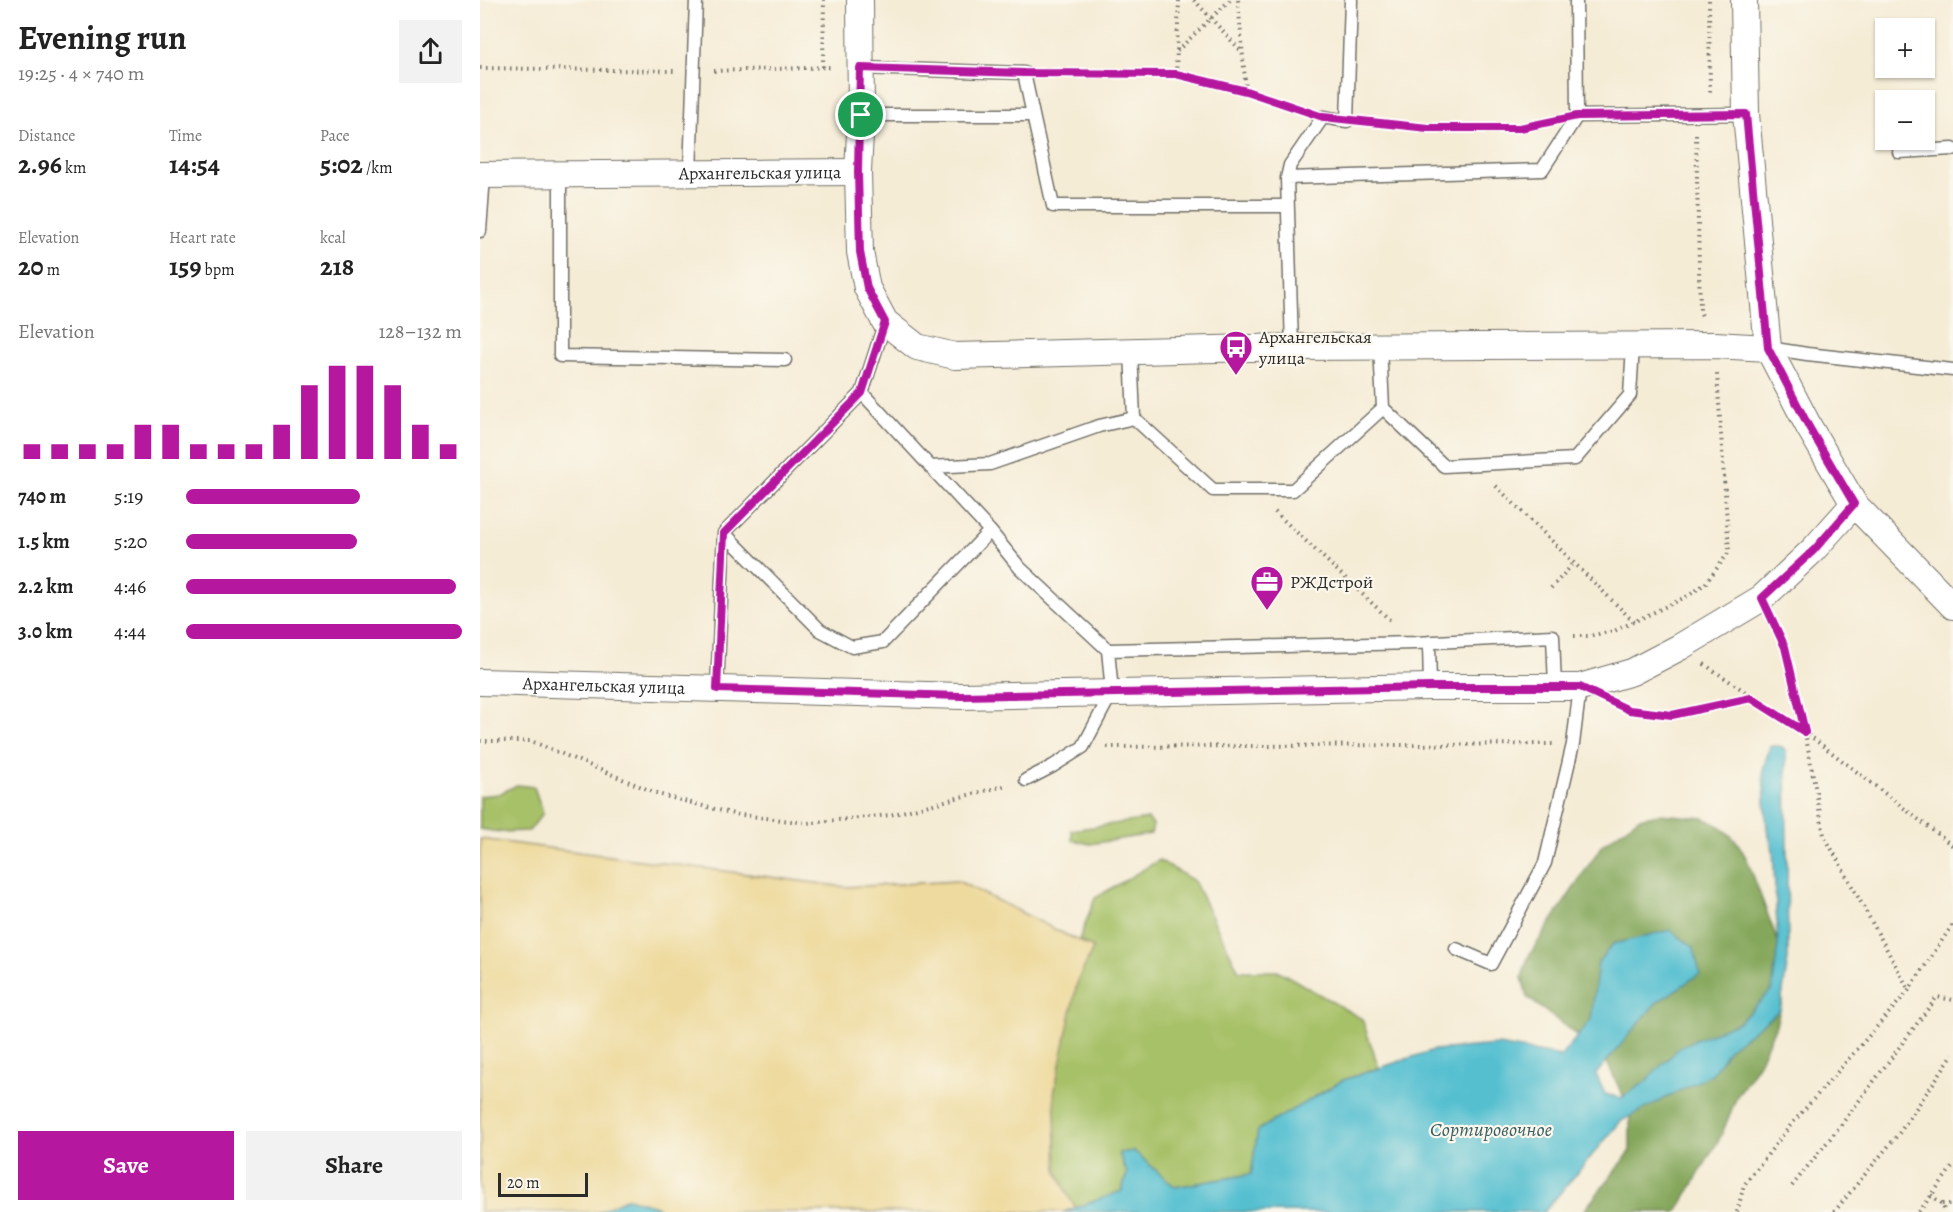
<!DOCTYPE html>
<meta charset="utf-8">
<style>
:root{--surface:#fff;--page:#f2f2f2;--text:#222;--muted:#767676;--accent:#b5179e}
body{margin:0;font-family:Alegreya,serif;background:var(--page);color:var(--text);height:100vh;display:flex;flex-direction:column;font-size:22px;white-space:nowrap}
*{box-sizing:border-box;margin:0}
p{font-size:20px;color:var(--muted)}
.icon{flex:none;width:33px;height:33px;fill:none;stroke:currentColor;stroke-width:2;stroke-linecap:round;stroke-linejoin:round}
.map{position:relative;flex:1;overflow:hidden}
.details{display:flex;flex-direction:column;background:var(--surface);width:480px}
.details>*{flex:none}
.controls{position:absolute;left:1395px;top:18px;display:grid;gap:12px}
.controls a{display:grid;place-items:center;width:60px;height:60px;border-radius:0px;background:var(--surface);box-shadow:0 2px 4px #0004;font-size:30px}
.scale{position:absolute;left:18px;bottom:15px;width:90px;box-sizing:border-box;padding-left:6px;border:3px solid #2b2b2b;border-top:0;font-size:16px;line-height:21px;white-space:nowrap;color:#2b2b2b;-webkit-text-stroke:4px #fbf7ec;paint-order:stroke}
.pin{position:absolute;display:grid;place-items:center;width:51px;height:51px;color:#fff;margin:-26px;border:3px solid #fff;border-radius:50%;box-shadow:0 2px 6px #0007}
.round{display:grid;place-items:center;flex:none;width:63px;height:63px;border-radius:0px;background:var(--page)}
.summary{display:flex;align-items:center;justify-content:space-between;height:102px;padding:0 18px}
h1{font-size:33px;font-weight:700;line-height:45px}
.metrics{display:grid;grid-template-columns:repeat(3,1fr);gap:9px;height:102px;padding:6px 18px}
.metrics div{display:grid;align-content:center}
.metrics b{font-size:26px;font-weight:700}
.metrics small{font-size:16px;font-weight:400}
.metrics p{font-size:16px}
.chart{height:168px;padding:12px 18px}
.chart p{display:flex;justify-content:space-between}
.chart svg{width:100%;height:108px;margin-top:6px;stroke:var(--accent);stroke-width:6}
.button{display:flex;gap:12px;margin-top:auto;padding:12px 18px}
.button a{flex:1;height:69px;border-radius:0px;background:var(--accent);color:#fff;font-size:24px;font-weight:700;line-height:69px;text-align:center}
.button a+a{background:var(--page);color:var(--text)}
ul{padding:0 18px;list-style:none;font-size:20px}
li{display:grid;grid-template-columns:96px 72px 1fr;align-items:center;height:45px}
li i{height:15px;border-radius:8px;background:var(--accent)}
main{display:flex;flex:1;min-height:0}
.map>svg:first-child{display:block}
.green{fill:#a7c168;stroke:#69764a;stroke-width:1.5}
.forest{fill:#85a75c;stroke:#586944;stroke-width:1.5}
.sand{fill:#eeda9e;stroke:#8c8264;stroke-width:1.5}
.water{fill:#54bfd0;stroke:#40757e;stroke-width:1.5}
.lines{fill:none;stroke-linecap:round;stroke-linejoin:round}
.service-casing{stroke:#726f67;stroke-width:15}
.minor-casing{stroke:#726f67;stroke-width:28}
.path{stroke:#726f67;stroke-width:4;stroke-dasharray:1.5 4.5;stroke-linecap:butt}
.service{stroke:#fff;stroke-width:12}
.minor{stroke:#fff;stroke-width:26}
.route-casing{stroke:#fff;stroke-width:12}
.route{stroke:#b5179e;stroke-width:8}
.labels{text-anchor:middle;stroke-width:4.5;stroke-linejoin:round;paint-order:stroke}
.street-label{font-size:18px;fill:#2b2b2b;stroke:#fbf7ec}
.poi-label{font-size:18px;fill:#2b2b2b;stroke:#fbf7ec;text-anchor:start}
.water-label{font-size:20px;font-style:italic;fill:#395f65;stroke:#fbf7ec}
</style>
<main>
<section class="details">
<div class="summary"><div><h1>Evening run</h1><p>19:25 · 4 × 740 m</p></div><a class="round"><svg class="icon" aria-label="share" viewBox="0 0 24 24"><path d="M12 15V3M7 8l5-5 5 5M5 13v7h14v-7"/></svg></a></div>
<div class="metrics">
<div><p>Distance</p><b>2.96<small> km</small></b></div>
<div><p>Time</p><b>14:54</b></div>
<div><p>Pace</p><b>5:02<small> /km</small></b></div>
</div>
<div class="metrics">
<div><p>Elevation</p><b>20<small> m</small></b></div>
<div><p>Heart rate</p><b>159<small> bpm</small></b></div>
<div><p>kcal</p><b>218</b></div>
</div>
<div class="chart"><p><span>Elevation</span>128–132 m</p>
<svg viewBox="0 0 160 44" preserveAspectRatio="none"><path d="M5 44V38M15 44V38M25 44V38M35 44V38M45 44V30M55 44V30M65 44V38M75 44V38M85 44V38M95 44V30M105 44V14M115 44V6M125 44V6M135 44V14M145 44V30M155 44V38"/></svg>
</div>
<ul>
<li><b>740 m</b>5:19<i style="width:63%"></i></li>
<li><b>1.5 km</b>5:20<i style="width:62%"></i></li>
<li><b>2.2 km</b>4:46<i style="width:98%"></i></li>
<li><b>3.0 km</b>4:44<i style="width:100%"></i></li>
</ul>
<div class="button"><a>Save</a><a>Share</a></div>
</section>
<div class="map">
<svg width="1473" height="1212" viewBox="0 0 1473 1212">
<rect width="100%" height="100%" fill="#fbf7ec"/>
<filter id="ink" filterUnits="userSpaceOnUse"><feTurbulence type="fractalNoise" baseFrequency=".0167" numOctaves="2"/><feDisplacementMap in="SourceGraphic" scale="12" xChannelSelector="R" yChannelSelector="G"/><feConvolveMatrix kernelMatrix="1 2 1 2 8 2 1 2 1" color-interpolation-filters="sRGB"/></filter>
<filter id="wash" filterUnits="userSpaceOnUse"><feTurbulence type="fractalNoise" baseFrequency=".008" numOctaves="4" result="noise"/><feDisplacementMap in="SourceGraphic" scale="24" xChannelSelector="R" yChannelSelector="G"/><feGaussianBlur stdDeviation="1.35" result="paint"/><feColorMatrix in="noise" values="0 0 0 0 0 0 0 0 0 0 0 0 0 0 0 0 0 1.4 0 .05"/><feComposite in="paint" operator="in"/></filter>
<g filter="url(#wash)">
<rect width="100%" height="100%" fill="#f5ecd6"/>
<path class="green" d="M37,785L54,787L63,813L49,831L19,832L0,829V796L19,794Z
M668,819L673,825L671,834L610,844L592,840V830Z
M679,860L714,881L759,971H799L882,1019L899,1068L863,1080L772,1174L695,1187L654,1151L639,1153L647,1173L642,1191L596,1208L588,1196L577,1172L574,1093L597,983L613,948L599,940L615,898Z"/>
<path class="forest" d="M1180,814L1224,818L1242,827L1257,842L1267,859L1304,958L1302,1001L1296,1025L1279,1063L1257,1096L1242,1134L1197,1212H1103L1150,1152V1111L1124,1056L1047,997L1042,977L1048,957L1122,845L1159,818Z"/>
<path class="sand" d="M0,839L365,887L478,881L613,948L597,983L574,1093L577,1172L588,1196L596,1208L584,1212H183L176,1206L148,1198L118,1212H0Z"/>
<path class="water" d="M1290,746H1300L1306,751L1308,959L1300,1010L1249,1049L1232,1074L1141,1121L1064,1212H584L642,1191L647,1173L639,1153L654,1151L695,1187L771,1174L778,1130L863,1080L954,1050L1018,1045L1081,1056L1111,1020L1118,962L1133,944L1190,930L1214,948L1220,974L1176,1003L1116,1074L1125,1094L1141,1098L1164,1083L1201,1046L1259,1022L1292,990L1298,945L1293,850L1287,829L1283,770Z
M148,1198L176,1206L183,1212H118Z"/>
</g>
<g filter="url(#ink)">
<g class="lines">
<defs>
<path id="service" d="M380,68L544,73L553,115
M381,115H553L573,206H807
M1097,116L1266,114
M1419,152L1473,149
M210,174L216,0
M80,175V356L305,360
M807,178L1062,170L1097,116L1096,0
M0,231L4,175
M405,322L382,393L510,531L540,568L628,650L632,692L603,747L573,766L546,780
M900,346L903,408
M812,347L807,178L810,165L843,117L867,121L871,0
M1289,348L1327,354L1473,370
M651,351L654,418
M450,467L510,464L619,426L654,418L733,490H813L903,408L964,466L1095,459L1150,395L1153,346
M244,533L340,630L372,647L403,642L510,531
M949,642L950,687
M628,650L935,643L1073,636L1075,687
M237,689L244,533L382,393
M976,949L1011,964L1065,863L1093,744L1100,687"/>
<g id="minor">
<path d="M380,0L381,115L378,172L380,252L387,288L405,322L437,347L475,356L812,347L1235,345L1288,348"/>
<path d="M1264,0L1266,114L1288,348L1329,427L1374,504L1473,606"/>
<path id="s1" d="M0,175L378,172"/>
<path id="s2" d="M0,682L481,696L950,687H1100L1152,672L1200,647L1282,598L1333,550L1374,504"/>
</g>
</defs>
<use href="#service" class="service-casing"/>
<use href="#minor" class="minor-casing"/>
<path class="path" d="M714,0L762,52
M758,0L766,91
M1229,0L1230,94
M697,51L750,0
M343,67L344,0
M0,68L194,71
M234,71L353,67
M566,73L696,74L766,91L823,111
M696,74L699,0
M888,123C947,128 1009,135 1066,123
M1216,134L1220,311L1223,318
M1016,486L1154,622
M795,512L912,622
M1071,588L1094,563
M1294,623L1305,647L1325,732L1344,835L1429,990
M1094,636H1109L1134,631L1208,596L1225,584L1249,552L1237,374
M1224,664L1325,732L1473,846
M1139,705C1180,725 1229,707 1271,698
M0,741H51L181,795L254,814L327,823L410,815L528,785
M627,747L1073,744
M1312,1186L1361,1125L1457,997L1473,1000
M1451,1195L1462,1204L1465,1212
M1462,1204H1473
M1257,1212L1264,1185L1310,1126L1429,990L1473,924
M1354,1212L1420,1132L1473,1054
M1439,1212L1473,1166"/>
<use href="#service" class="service"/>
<use href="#minor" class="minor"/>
</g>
</g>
<g class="lines" filter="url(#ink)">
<defs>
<path id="route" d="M380,68L544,73L696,74L766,91L843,117L948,128H1040L1097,116L1266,114L1288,348L1329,427L1374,504L1334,550L1282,598L1305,647L1325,732L1271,698L1192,715L1149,710L1100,687H950L481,696L237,689L244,533L382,393L405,322L387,288L380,252L378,172Z"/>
</defs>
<use href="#route" class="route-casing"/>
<use href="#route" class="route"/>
</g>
<defs>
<symbol id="bus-pin" viewBox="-11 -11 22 30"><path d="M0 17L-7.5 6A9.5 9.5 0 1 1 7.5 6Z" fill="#b5179e" stroke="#fbf7ec"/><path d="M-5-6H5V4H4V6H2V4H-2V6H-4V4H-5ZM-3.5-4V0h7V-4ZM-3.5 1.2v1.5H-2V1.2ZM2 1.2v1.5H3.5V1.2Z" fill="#fff"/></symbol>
<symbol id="office-pin" viewBox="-11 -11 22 30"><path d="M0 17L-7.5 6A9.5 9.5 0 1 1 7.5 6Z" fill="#b5179e" stroke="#fbf7ec"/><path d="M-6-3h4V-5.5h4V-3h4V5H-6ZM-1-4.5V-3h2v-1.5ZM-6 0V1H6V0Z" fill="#fff"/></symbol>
</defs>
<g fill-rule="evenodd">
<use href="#bus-pin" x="737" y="328" width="38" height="52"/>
<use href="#office-pin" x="768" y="563" width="38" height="52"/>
</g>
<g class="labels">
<g class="street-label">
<text dy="6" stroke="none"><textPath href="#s1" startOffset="280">Архангельская улица</textPath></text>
<text dy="6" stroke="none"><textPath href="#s2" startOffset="124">Архангельская улица</textPath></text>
</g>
<g class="poi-label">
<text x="779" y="343">Архангельская<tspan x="779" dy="21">улица</tspan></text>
<text x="810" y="588">РЖДстрой</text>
</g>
<g class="water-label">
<text x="1011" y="1136">Сортировочное</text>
</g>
</g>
</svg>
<div class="controls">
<a>+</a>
<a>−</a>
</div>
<div class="scale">20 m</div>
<div class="pin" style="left:381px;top:115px;background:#1e9e55"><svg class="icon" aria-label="arrive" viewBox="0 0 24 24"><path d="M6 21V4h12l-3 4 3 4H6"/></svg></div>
</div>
</main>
